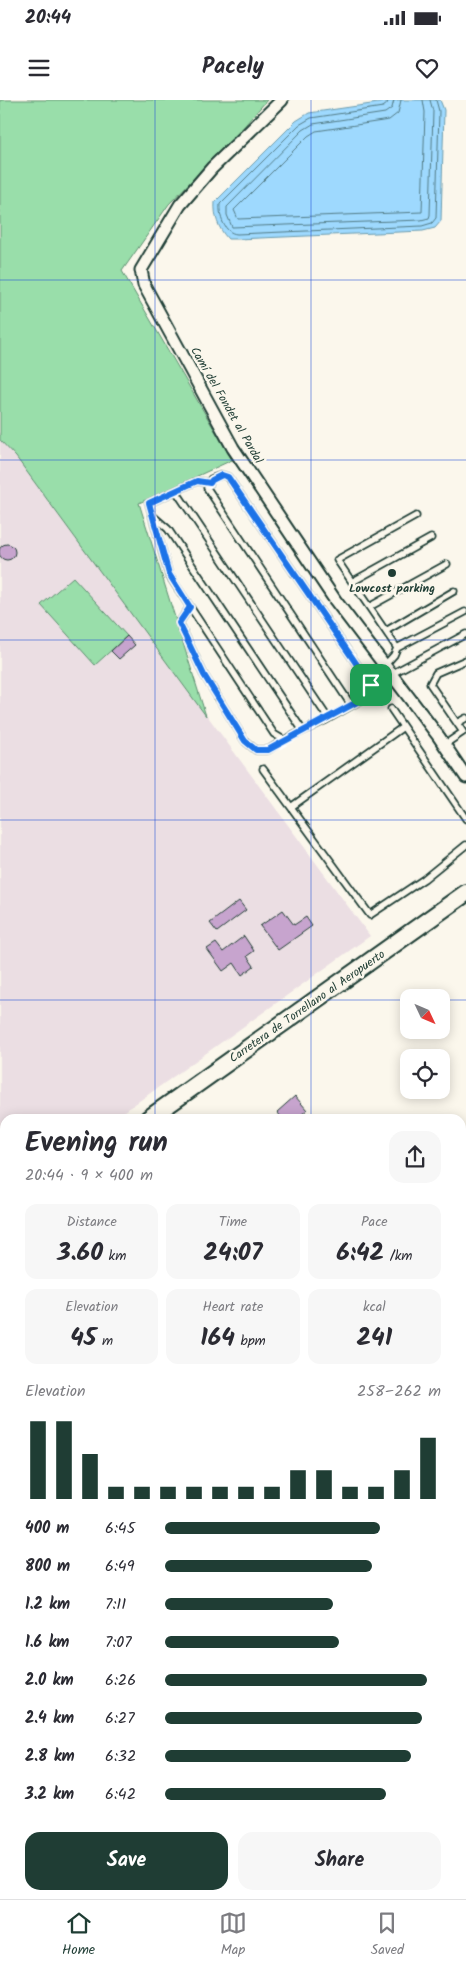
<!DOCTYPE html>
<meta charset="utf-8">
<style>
:root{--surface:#fff;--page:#f7f7f7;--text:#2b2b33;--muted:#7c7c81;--line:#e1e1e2;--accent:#1f3d34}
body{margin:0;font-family:Kalam,sans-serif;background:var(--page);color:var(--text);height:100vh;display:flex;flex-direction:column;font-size:19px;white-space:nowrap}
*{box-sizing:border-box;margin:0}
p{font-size:16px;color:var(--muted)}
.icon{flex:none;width:28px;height:28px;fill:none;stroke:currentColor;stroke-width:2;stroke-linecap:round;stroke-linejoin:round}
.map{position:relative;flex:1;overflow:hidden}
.details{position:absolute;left:0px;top:1014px;width:466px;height:786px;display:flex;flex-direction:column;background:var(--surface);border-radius:15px 15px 0 0;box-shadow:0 2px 12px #0003}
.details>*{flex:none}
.needle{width:32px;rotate:134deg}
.tools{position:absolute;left:400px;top:889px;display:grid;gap:10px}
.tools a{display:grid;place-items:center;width:50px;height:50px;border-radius:10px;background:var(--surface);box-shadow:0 2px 12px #0003;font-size:25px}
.pin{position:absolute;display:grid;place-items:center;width:42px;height:42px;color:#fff;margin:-21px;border-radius:10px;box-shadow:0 2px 8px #0006}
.round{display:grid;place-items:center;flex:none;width:52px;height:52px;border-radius:15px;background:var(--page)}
.overview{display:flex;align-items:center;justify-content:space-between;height:85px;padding:0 25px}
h1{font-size:28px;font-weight:700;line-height:38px}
.figures{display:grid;grid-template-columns:repeat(3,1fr);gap:8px;height:85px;padding:5px 25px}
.figures div{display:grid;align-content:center;border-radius:12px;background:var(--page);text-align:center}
.figures b{font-size:25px;font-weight:700}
.figures small{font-size:14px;font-weight:400}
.figures p{font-size:14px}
.chart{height:140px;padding:10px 25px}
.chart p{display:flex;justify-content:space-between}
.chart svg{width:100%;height:90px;margin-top:5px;stroke:var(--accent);stroke-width:6}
.primary-button{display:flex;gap:10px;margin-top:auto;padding:10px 25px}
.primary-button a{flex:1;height:58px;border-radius:15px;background:var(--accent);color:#fff;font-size:20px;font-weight:700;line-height:58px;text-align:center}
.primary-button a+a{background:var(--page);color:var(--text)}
ul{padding:0 25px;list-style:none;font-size:16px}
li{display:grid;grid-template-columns:80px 60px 1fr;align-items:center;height:38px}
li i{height:12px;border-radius:6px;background:var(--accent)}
.status{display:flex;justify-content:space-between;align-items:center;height:35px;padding:0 25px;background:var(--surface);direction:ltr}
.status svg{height:14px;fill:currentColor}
header{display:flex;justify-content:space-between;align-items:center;height:65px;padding:0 25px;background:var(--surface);font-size:22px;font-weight:700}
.tabs{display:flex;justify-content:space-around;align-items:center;height:70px;border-top:1px solid var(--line);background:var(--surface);font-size:14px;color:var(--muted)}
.tabs a{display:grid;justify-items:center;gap:2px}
.tabs .current{color:var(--accent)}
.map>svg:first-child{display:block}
.built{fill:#ebdee3}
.green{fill:#99deaa;stroke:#5c8e6f}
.water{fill:#9ed9fe;stroke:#6b9bad}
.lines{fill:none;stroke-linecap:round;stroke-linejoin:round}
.shore{stroke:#527b85;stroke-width:1}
.building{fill:#c7a4ce;stroke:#1f3d34}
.lane-casing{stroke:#1f3d34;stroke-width:9}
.street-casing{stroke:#1f3d34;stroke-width:15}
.secondary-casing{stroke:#1f3d34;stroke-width:20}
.highway-casing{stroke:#1f3d34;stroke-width:25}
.lane{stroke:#fbf7ec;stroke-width:5.5}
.street{stroke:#fbf7ec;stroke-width:11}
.secondary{stroke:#fbf7ec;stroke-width:16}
.highway{stroke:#fbf7ec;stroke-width:21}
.route-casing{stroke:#fff;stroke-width:10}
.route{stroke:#1a73e8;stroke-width:6}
.grid{fill:none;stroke:#1d4ed8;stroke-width:1;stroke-opacity:0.55}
.poi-dot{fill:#1f3d34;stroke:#fbf7ec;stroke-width:2}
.labels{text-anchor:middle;stroke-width:5;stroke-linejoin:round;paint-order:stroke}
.street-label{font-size:12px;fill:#1f3d34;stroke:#fbf7ec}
.poi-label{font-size:12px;font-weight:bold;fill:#1f3d34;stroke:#fbf7ec}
</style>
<div class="status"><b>20:44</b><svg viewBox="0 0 49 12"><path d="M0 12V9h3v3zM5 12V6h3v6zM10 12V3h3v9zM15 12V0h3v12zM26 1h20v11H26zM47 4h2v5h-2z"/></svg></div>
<header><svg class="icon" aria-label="menu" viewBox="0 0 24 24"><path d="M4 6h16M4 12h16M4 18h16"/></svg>Pacely<svg class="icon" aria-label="heart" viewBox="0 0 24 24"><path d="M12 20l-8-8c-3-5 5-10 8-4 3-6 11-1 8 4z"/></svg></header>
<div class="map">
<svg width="466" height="1799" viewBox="0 0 466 1799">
<rect width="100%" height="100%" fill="#fbf7ec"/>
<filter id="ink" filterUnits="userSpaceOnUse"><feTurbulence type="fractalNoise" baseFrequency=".02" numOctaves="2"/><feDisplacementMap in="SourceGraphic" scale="10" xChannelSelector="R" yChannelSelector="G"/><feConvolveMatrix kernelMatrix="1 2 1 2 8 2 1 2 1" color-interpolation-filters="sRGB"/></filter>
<g filter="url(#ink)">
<path class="built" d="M0,340L16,357L370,836L114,1019H5V1098L0,1102Z"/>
<path class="green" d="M0,0H267L240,31L169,104L122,171L232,360L139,403L206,616L16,357L0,340Z
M73,477L127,536L95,565L41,505Z"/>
<path class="water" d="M399,0H440L444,10L441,121L435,128L423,131L237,139H228C218,128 214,116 215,102L296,21L309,13Z"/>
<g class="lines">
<path class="shore" d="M388,0L387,4L383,7L311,18L299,25L220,104C219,116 224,133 237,134L422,126L432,123L436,118L439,11L436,0
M394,0L392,8L385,13L313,24L303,30L227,107V115L232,127L421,120L429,118L430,115L433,11L430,0
M401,0L398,13L389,20L316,31L308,36L234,110L238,119L422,112L425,12L423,0"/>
</g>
<path class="building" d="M-1 452a8 8 0 1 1 16 0a8 8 0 1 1-16 0Z
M127,536L135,545L119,559L111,551Z
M239,801L246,810L217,832L210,823Z
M283,810L294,825L306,817L312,826L278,850L260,826Z
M244,836L254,851L247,856L254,866L242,875L234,863L223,871L207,849L216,843L223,852Z
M295,996L307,1010L296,1019H283L277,1012Z"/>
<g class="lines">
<defs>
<path id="lane" d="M210,383L197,381L149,403L169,475L274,634L284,640L324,621L370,595L371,585
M176,391L328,618
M153,416L168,429L303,631
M352,482L431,438
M190,507L179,523L204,575L245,641L256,650H268L284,640
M369,507L447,464
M386,531L454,491
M397,548L465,512
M385,565L394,555L397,548L337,460L416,416
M351,605L207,388L211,379L222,375L228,377L371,585L466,534
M391,609L466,719
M457,623L466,618
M444,645L463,632L430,584L436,573L466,560
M263,669L370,815L424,779L466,745
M291,707L403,627"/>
<path id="street" d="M282,0L212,68L180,105L141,170L144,185L233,348L335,500L439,637L466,677
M461,1341L466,1340
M0,1474L5,1472
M461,1647L466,1643
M283,1799L288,1795"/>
<path id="secondary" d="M148,1019L466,793
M0,1124L5,1121"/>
<path id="highway" d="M461,1245L466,1244
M461,1281L466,1280
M0,1380L5,1378
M0,1421L5,1419"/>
</defs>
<use href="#lane" class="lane-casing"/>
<use href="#street" class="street-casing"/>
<use href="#secondary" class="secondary-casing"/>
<use href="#highway" class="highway-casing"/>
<use href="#lane" class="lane"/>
<use href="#street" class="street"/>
<use href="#secondary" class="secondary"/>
<use href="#highway" class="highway"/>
</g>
</g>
<g class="lines" filter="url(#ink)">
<defs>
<path id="route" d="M222,375L228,377L371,585L370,595L268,650H256L245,641L204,575L179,523L190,507L169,474L149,403L197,381L210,383L212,380Z"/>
</defs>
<use href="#route" class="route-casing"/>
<use href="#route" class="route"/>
</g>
<path class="grid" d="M155,0V1019M311,0V1019M0,180H466M0,360H466M0,540H466M0,720H466M0,900H409M441,900H466M0,1079H5M461,1079H466M0,1259H5M461,1259H466M0,1439H5M461,1439H466M0,1619H5M461,1619H466M155,1795V1799M311,1795V1799"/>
<circle class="poi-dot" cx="392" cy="473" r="5"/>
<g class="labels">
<g class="street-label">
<text transform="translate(227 305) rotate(60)" y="4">Camí del Fondet al Pardal</text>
<text transform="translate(307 906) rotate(-35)" y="4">Carretera de Torrellano al Aeropuerto</text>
</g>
<g class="poi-label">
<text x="392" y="492">Lowcost parking</text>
</g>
</g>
</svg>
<div class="tools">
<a><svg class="needle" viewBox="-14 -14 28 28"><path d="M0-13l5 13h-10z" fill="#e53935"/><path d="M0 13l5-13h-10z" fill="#7c7c81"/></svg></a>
<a><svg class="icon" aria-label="locate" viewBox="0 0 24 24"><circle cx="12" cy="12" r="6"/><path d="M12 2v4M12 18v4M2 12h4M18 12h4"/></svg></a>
</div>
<div class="pin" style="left:371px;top:585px;background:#1e9e55"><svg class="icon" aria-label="arrive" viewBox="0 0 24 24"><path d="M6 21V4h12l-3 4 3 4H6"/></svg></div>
<section class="details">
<div class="overview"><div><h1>Evening run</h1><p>20:44 · 9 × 400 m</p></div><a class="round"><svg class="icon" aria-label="share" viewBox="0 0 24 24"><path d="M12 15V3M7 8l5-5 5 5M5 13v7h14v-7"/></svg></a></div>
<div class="figures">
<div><p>Distance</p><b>3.60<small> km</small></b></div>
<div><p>Time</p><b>24:07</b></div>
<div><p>Pace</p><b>6:42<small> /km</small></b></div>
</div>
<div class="figures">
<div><p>Elevation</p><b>45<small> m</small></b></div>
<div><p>Heart rate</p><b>164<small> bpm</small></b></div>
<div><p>kcal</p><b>241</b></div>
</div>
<div class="chart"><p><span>Elevation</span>258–262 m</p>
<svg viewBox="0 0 160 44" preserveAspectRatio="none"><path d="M5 44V6M15 44V6M25 44V22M35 44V38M45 44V38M55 44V38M65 44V38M75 44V38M85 44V38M95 44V38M105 44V30M115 44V30M125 44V38M135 44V38M145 44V30M155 44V14"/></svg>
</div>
<ul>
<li><b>400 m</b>6:45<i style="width:78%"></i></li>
<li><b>800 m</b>6:49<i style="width:75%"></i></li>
<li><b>1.2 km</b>7:11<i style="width:61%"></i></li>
<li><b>1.6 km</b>7:07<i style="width:63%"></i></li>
<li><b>2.0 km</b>6:26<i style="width:95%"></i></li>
<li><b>2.4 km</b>6:27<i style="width:93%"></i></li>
<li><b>2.8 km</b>6:32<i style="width:89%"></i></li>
<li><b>3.2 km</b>6:42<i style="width:80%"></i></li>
</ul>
<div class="primary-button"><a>Save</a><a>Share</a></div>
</section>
</div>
<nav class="tabs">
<a class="current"><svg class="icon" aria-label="home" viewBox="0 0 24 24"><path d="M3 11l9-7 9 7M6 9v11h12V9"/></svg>Home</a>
<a><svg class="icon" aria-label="map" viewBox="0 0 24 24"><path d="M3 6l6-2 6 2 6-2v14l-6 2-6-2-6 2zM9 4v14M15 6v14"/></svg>Map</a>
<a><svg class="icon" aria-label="saved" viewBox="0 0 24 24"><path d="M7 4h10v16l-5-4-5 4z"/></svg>Saved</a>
</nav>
